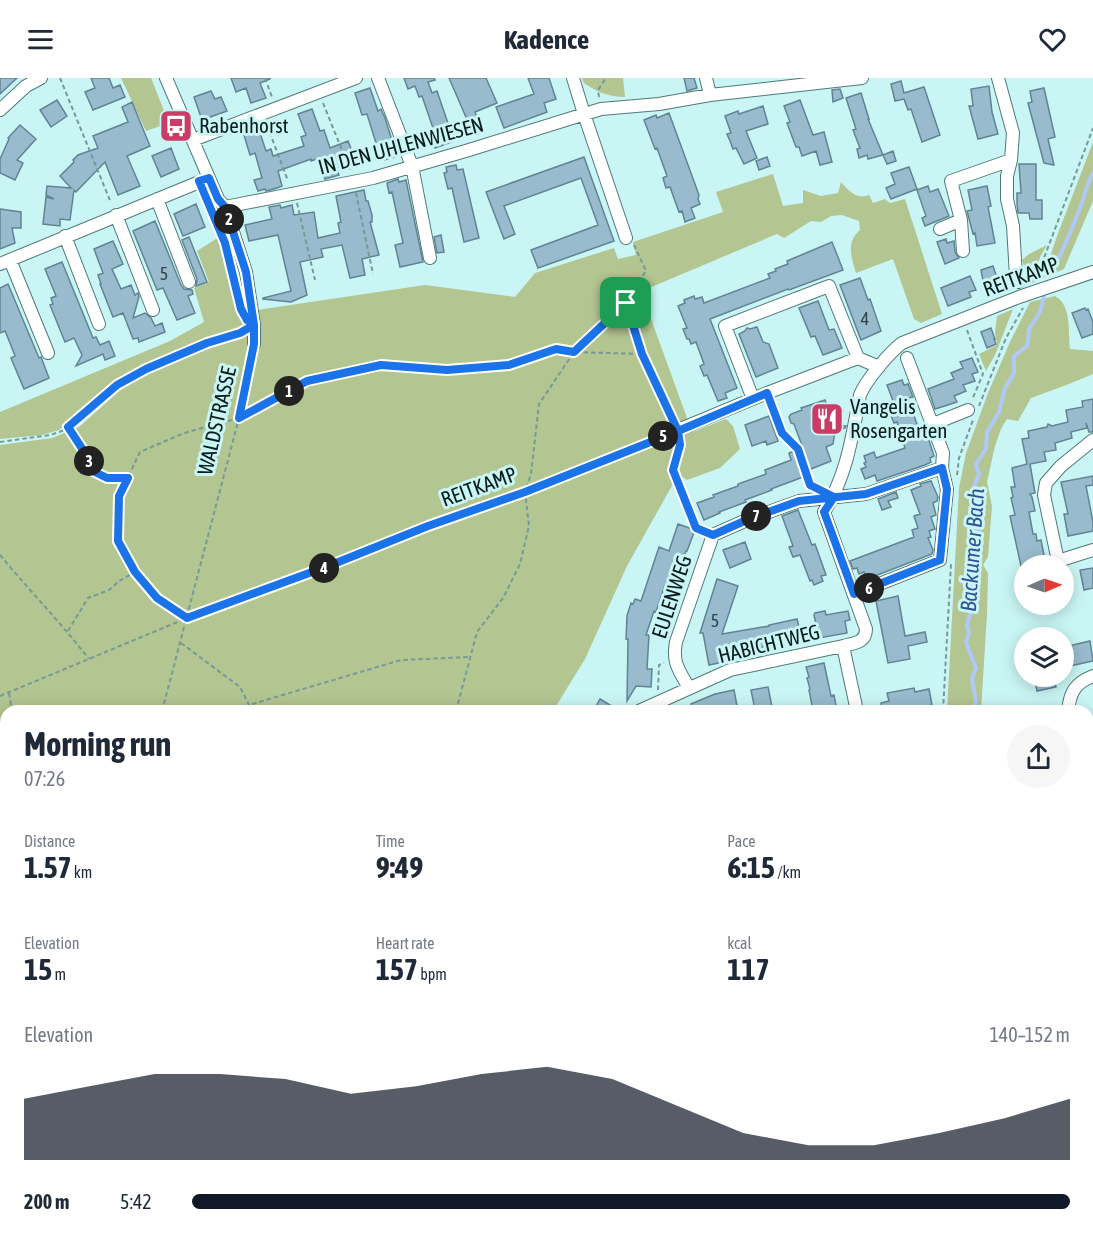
<!DOCTYPE html>
<meta charset="utf-8">
<style>
:root{--surface:#fff;--page:#f6f6f7;--text:#1f2937;--muted:#747a83;--accent:#111827}
body{margin:0;font-family:"Asap Condensed",sans-serif;background:var(--page);color:var(--text);height:100vh;display:flex;flex-direction:column;font-size:22px;white-space:nowrap}
*{box-sizing:border-box;margin:0}
p{font-size:20px;color:var(--muted)}
.icon{flex:none;width:33px;height:33px;fill:none;stroke:currentColor;stroke-width:2;stroke-linecap:round;stroke-linejoin:round}
.map{position:relative;flex:1;overflow:hidden}
.panel{position:absolute;left:0px;top:627px;width:1094px;height:531px;display:flex;flex-direction:column;background:var(--surface);border-radius:18px 18px 0 0;box-shadow:0 3px 15px #0003}
.panel>*{flex:none}
.needle{width:39px;rotate:88deg}
.fabs{position:absolute;left:1014px;top:477px;display:grid;gap:12px}
.fabs a{display:grid;place-items:center;width:60px;height:60px;border-radius:50%;background:var(--surface);box-shadow:0 3px 15px #0003;font-size:30px}
.pin{position:absolute;display:grid;place-items:center;width:51px;height:51px;color:#fff;margin:-26px;border-radius:12px;box-shadow:0 3px 9px #0006}
.km{position:absolute;width:30px;height:30px;margin:-15px;border-radius:50%;background:#222;color:#fff;font-size:16px;line-height:30px;text-align:center}
.round{display:grid;place-items:center;flex:none;width:63px;height:63px;border-radius:32px;background:var(--page)}
.summary{display:flex;align-items:center;justify-content:space-between;height:102px;padding:0 24px}
h1{font-size:33px;font-weight:700;line-height:45px}
.stats{display:grid;grid-template-columns:repeat(3,1fr);gap:9px;height:102px;padding:6px 24px}
.stats div{display:grid;align-content:center}
.stats b{font-size:30px;font-weight:700}
.stats small{font-size:16px;font-weight:400}
.stats p{font-size:16px}
.chart{height:168px;padding:12px 24px}
.chart p{display:flex;justify-content:space-between}
.chart svg{width:100%;height:108px;margin-top:6px;fill:var(--accent);opacity:.7}
ul{padding:0 24px;list-style:none;font-size:20px}
li{display:grid;grid-template-columns:96px 72px 1fr;align-items:center;height:45px}
li i{height:15px;border-radius:8px;background:var(--accent)}
header{display:flex;justify-content:space-between;align-items:center;height:78px;padding:0 24px;background:var(--surface);font-size:27px;font-weight:700}
.map>svg:first-child{display:block}
.green{fill:#b3c591}
.lines{fill:none;stroke-linecap:round;stroke-linejoin:round}
.stream{stroke:#b0c9f8;stroke-width:4}
.building{fill:#98bccd;stroke:#618494;stroke-width:1.5}
.minor-casing{stroke:#4f7977;stroke-width:14}
.path{stroke:#779997;stroke-width:2;stroke-dasharray:4.5 3;stroke-linecap:butt}
.minor{stroke:#fff;stroke-width:12}
.route-casing{stroke:#fff;stroke-width:12}
.route{stroke:#1a73e8;stroke-width:8}
.labels{text-anchor:middle;stroke-width:6;stroke-linejoin:round;paint-order:stroke}
.number-label{font-size:18px;fill:#2e4448}
.poi-label{font-size:21px;fill:#0a1c1b;stroke:#c9f6f4;text-anchor:start}
.street-label{font-size:21px;fill:#0a1c1b;stroke:#c9f6f4}
.water-label{font-size:22px;font-style:italic;fill:#305297;stroke:#c9f6f4}
</style>
<header><svg class="icon" aria-label="menu" viewBox="0 0 24 24"><path d="M4 6h16M4 12h16M4 18h16"/></svg>Kadence<svg class="icon" aria-label="heart" viewBox="0 0 24 24"><path d="M12 20l-8-8c-3-5 5-10 8-4 3-6 11-1 8 4z"/></svg></header>
<div class="map">
<svg width="1093" height="1158" viewBox="0 0 1093 1158">
<rect width="100%" height="100%" fill="#c9f6f4"/>
<path class="green" d="M121,0H151L169,45L146,53Z
M582,0H623L625,19C609,19 597,14 584,5Z
M1093,64V123L1064,191L1043,200L1057,158Z
M773,96L783,128L803,125V112L821,118L838,115L841,104C848,112 856,122 869,117L873,125L885,121L890,125L905,121L942,236L921,245L914,241L893,181L856,195C851,179 846,164 860,152L859,143L842,137L831,138L821,144L811,143L784,160L777,156L642,213L646,227L687,340L685,355L695,353L726,341L733,348L740,371L720,390L687,402L679,397L680,386L678,397L627,488L585,581L553,633H6V1152H776L768,1158H0V367L52,360L79,349L126,307L192,274L257,250V232L425,207L515,219L535,195L614,170L618,181L636,177L633,164L723,134L716,114Z
M219,159L238,229L246,245L231,254L208,262L140,291L108,312L89,327L76,340L59,352L42,357L0,361V334L170,263L204,244L194,210L209,204L197,173Z
M1047,167L1040,179L1034,205L1023,203L1026,195L1022,182L1029,176Z
M1055,218C1072,227 1068,254 1070,271L1093,273V296L1069,306L1031,320L1018,343L1007,341L1001,351L995,368L987,404L992,428L988,479L983,487L988,495L987,536L981,633H947L959,410L966,375L988,315L1010,264L1030,224Z
M1013,231L995,277L986,293L979,276L997,267L995,254L997,238Z
M1093,858V903L1091,904L1090,910L1088,911V862Z"/>
<g class="lines">
<path class="stream" d="M1053,192C1063,172 1072,151 1080,130C1085,118 1086,107 1093,95
M973,633L976,624L972,601L976,590L966,565L969,555L967,548L971,530L968,515L972,497L971,479L978,455L973,439L979,424L978,417L974,409L979,396L976,386L986,371L987,354L999,334L1005,310L1014,295V278L1027,268L1028,264L1029,251L1040,234L1044,218
M1088,888L1093,883
M754,1158L762,1152"/>
</g>
<path class="building" d="M0,0H17L0,16Z
M91,0H109L113,10L120,7L125,19L93,32L85,14L95,10Z
M231,0H270V1L260,5L266,20L251,25L246,10L236,14Z
M404,0H434L435,2L428,4L432,15L437,13L454,63L435,70L429,52L433,50L422,18L419,19L415,8L408,11Z
M449,0H486L497,25L475,34L481,49L472,53Z
M528,0H549L556,21L544,25L547,34L504,50L496,29L534,16Z
M684,0H694L697,10L687,13Z
M901,3L904,15L924,9L940,57L922,64L911,31L908,32L904,21L895,23L891,6Z
M989,8L992,34L998,56L978,61L969,28H973L971,11Z
M370,10L378,33L381,31L385,40L397,78L384,82L383,77L380,78L367,36L362,37L355,15Z
M1044,10L1055,59L1048,61L1054,87L1044,85L1028,25L1032,24L1030,13Z
M840,11L843,20L833,24L832,12Z
M211,13L215,21L221,19L227,33L202,42L194,19Z
M861,15L869,41H868L883,77L868,81L867,77L859,80L857,71L860,70L853,52L856,51L846,20Z
M57,22L67,38L51,49L40,32Z
M800,22L813,57L824,54L832,84L820,87L816,73L802,78L799,69H796L787,45L790,44L784,28Z
M132,24L150,68L127,78L140,108L118,117L105,84L76,114L74,112L70,142L60,141V148L43,146L46,119L54,121L46,117L47,108L71,110L60,98L74,84L73,82L78,77L98,70L93,58L128,44L122,29Z
M763,28L768,46L746,53L757,80L744,86L736,70L733,71L730,63L727,56L731,55L725,38L738,33L739,36Z
M312,31L320,53L324,52L330,70L348,63L356,83L336,90L339,97L325,101L317,81L311,83V81L278,93L282,108L277,110L266,113L265,111L258,113L254,102L262,100L255,75L250,77L243,54L258,49L266,73L271,71L273,78L304,68L301,59L306,57L298,36Z
M669,35L699,117L698,121L700,126L691,130L695,140L685,144L682,133L679,134L670,109L666,110L663,100L667,98L657,70L655,71L644,42L656,37L657,40Z
M20,47L36,61L17,82L23,85L15,102L0,95V81L9,61L8,60Z
M171,70L179,91L161,99L152,78Z
M893,73L896,83L887,86L883,77Z
M584,79L614,163L538,190L531,172L598,147L581,100L504,128L515,156L504,161L486,114Z
M767,79L770,88L759,92L756,83Z
M1019,86H1036V122H1042V141H1030L1029,135H1018L1017,126V115H1021Z
M456,87L457,92L463,91L479,160L464,164L452,110L448,111L444,95L447,94L446,89Z
M909,89L917,111L891,121L886,110L895,106L891,95Z
M398,101L399,104L406,102L423,184L400,189L395,167L403,165L392,114L389,115L387,105Z
M928,108L930,114L938,111L949,138L925,148L922,140L926,138L917,112Z
M987,108L991,128L988,129L995,165L977,168L975,155L973,156L967,133L972,132L968,112Z
M364,112L366,123H368L372,137V144H370L379,177L362,181L365,197L350,200L342,167L321,171L323,179L300,184L307,217L291,224L263,221V220L291,213L278,157L249,163L245,147L272,141L269,129L280,127L281,130L292,127L294,137L314,134L318,160L340,155L338,145L341,144L336,118Z
M196,126L205,149L183,158L174,136Z
M0,131L21,134V150H12L15,165L0,171Z
M155,143L181,207L184,211L192,212L193,216L188,218L195,235L177,242L163,210L157,212L133,153Z
M441,157L444,174L437,175L434,159Z
M189,159L207,204L196,208L197,201L182,162Z
M946,161L947,165L954,163L955,174L959,180L945,186L937,164Z
M113,163L123,186L112,191L121,211L131,207L135,217L138,215L139,219L133,240L145,235L151,240L155,248L162,245L165,254L139,264L138,260L133,261L123,235L113,239L100,206H101L98,197L103,195L94,171Z
M832,164L843,192L789,212L788,211L710,241L737,310L725,315L727,320L718,323L707,297L704,298L700,288L704,286L696,264L691,266L689,261H687L683,251L687,250L678,228L685,225L684,222L694,218L695,221L702,219L704,225L770,200L768,196L776,193L775,191L788,186L787,183Z
M62,184L93,260L96,259L100,267L109,263L115,278L105,282L103,276L76,288L82,277L74,260L65,264L50,227L53,226L51,220L56,218L45,191Z
M993,188L998,203L984,208L981,192Z
M970,198L976,212L969,214L971,219L948,228L941,210Z
M860,200L868,222L870,221L881,253L861,262L840,207Z
M8,206L39,280L41,279L49,300L24,311L11,280L15,278L10,265L5,253L0,255V210Z
M818,223L829,252L834,251L842,270L823,277L815,258L811,259L799,230Z
M1085,230L1086,232L1088,231L1093,244V256L1082,260L1072,235Z
M757,249L763,264L769,266L778,290L756,299L739,256L745,253L747,250L750,251Z
M991,250L995,261H994L996,266L987,270L981,254Z
M972,280L978,294L972,296L975,303L963,307L966,313L954,318L957,324L935,331L928,311L954,301L951,295L963,290L960,284Z
M902,302L904,307L908,306L913,319L908,320L920,355L926,353L934,378L930,380L931,384L925,387L877,403L875,397L865,401L861,391L866,389L864,385L866,384L864,378L874,374L876,380L905,370L897,344L894,345L889,333L896,331L887,307Z
M1093,321V354H1089L1086,345L1087,350L1071,354L1072,360L1055,365L1056,372L1044,374L1046,383L1030,386L1035,415L1030,416L1032,419L1035,433L1029,434L1033,456H1036L1037,463L1041,462L1045,482L1033,484L1034,486L1021,488L1010,438L1015,437L1011,420L1013,419L1011,409H1015L1012,390L1027,386L1022,361L1029,360L1028,353L1047,349L1048,346L1052,348L1068,344L1066,332L1083,329L1082,323Z
M825,322L834,346L846,348L845,350L835,354L833,366L826,369L831,383L801,395L803,399L771,411L772,412L745,422L746,424L719,434L720,435L704,442L697,425L714,419L713,417L738,408V406L766,396L765,392L791,382L789,375L803,370L794,346L791,345L789,339L791,336L802,332L801,330Z
M769,338L778,363L767,367L766,363L752,368L745,347Z
M1093,398V407L1086,408L1093,444V453L1068,458L1064,436H1068L1061,404Z
M931,403L938,419L937,423L933,425L936,437L931,439L935,451L929,453L931,459L928,460L933,472L932,476L867,501L864,494L859,496L857,490L853,491L850,483L914,459L912,452L918,450L914,438L920,436L911,412L921,408L920,406Z
M896,414L898,420L888,423L891,429L882,432L878,421Z
M798,432L812,467L815,466L826,497L821,498L823,503L814,507L812,502L810,503L800,477L793,479L789,469L793,468L782,438Z
M678,446L695,452L687,473H686L682,483L679,482L673,498H671L668,508L665,507L656,534L654,533L646,557H649L647,591H652L651,609L636,608L627,623L628,561H626L627,538L631,525L633,526L635,521L641,523L659,469L669,473Z
M745,464L751,481L730,490L723,472Z
M1093,490V510L1084,512L1080,492Z
M717,501L738,508L722,556L769,548V547L797,541L802,562L791,565L790,563L745,573L744,567L726,572L728,583L709,587L703,555H700Z
M898,518L905,558L925,554L927,564L908,568L910,581L888,585L876,523Z
M825,533L826,537L848,533L850,542L845,543L847,555L819,560L814,537L815,535Z
M1090,563L1093,583L1065,589L1064,569Z
M824,585L831,618L834,617L837,633H813L809,612L810,611L807,600L809,599L806,589Z
M1034,598H1053L1056,609L1037,613Z
M768,609L772,629L755,632L751,612Z
M914,610L915,614L929,611L932,627L905,633H882L881,625L889,623L887,615Z
M734,612L738,633H694L691,626L715,616Z
M600,621L620,633H600L595,630Z"/>
<g class="lines">
<defs>
<path id="minor" d="M166,0L218,121L225,129L246,194L254,247V266
M378,0L412,88L430,180
M573,0L584,36L626,160
M706,0L710,17
M998,0L1013,55L1011,82L1007,98V121L1013,148L1016,198L1018,204
M0,32L26,8L41,0
M193,62L356,0
M157,121L189,204
M225,129L373,100L469,72L601,31L659,26L710,17L862,0
M116,137L153,232
M940,151L961,142
M65,158L99,246
M963,173L961,142L951,103L1011,82
M10,182L48,275
M0,186L209,100
M753,321L725,248L829,208L858,280
M933,346L968,332
M661,359L767,315L858,280L879,289
M1093,362L1061,388L1046,405L1044,417L1058,483L1093,472
M854,516L940,482L947,411L942,390L943,375L907,280
M689,610C679,592 672,585 676,564L713,457L749,441L799,423L866,416L942,390
M639,633L730,592L843,568
M857,633L843,568C854,565 866,565 866,551L824,434C847,397 852,359 860,317C866,302 889,275 902,265L1019,219L1093,194
M1068,633C1070,614 1075,605 1093,598
M1088,774L1093,773"/>
</defs>
<use href="#minor" class="minor-casing"/>
<path class="path" d="M60,0L111,125
M265,0L272,19
M599,19L598,12L606,0
M323,25L350,92
M267,47L288,103
M356,115L373,196
M297,125L315,202
M210,131L217,147
M634,167L646,193L629,218L626,225L642,276L673,341
M1038,201L1044,180L1093,50
M967,252L983,296L972,322
M771,327L782,355L798,371L810,407L815,409
M979,328L1006,260L1023,230
M68,349L85,375L93,393L107,400H127
M0,364L50,357L65,352L117,307L146,291L207,265L241,254
M680,364V367L673,392L696,450L703,453
M957,397L959,380L973,342
M0,477C29,512 61,545 89,581
M187,540L157,520L135,494L118,463L119,418L140,374L184,355L239,340L307,303L381,287L447,292L509,287L556,271L574,274L626,225
M68,553L88,520L109,512L119,503L135,494
M181,565L240,609L249,627L261,633
M658,612L659,587L664,585
M9,615L12,633
M0,618L187,540L331,487L428,448L525,414L650,363
M162,633L239,340L252,278
M239,633L249,627L401,582L470,579
M456,633L477,554L503,520L520,486L529,448L525,414L531,396L539,326L574,274L642,276
M943,633L951,486
M0,746L6,739
M0,756L6,760
M0,814L6,809
M74,1152L78,1158
M409,1158L413,1152
M483,1158L484,1152
M730,1158L738,1152"/>
<use href="#minor" class="minor"/>
</g>
<g class="lines">
<defs>
<path id="route" d="M626,225L574,274L556,271L509,287L447,292L381,287L307,303L239,340L254,266V247L247,242L241,231L225,165L199,103L209,100L218,121L225,129L246,194L254,247L240,255L207,265L146,291L117,307L68,349L85,375L93,393L107,400H128L119,418L118,463L135,494L157,520L187,540L331,487L428,448L525,414L678,353L767,315L782,355L798,371L810,407L834,419L824,434L854,516L940,482L947,411L942,390L866,416L799,423L749,441L713,457L696,450L673,392L680,367L678,353L642,276L626,225"/>
</defs>
<use href="#route" class="route-casing"/>
<use href="#route" class="route"/>
</g>
<defs>
<symbol id="bus-square" viewBox="-11 -11 22 22"><rect x="-9" y="-9" width="18" height="18" rx="4" fill="#ca3c66" stroke="#c9f6f4"/><path d="M-5-6H5V4H4V6H2V4H-2V6H-4V4H-5ZM-3.5-4V0h7V-4ZM-3.5 1.2v1.5H-2V1.2ZM2 1.2v1.5H3.5V1.2Z" fill="#fff"/></symbol>
<symbol id="restaurant-square" viewBox="-11 -11 22 22"><rect x="-9" y="-9" width="18" height="18" rx="4" fill="#ca3c66" stroke="#c9f6f4"/><path d="M-5-6h1v4h1v-4h1v4h1v-4h1v5L-1.5 .5V6h-2V.5L-5-1ZM5-6V6H3V1.5H1.5Q1.5-4 5-6Z" fill="#fff"/></symbol>
</defs>
<g fill-rule="evenodd">
<use href="#bus-square" x="157" y="29" width="38" height="38"/>
<use href="#restaurant-square" x="808" y="322" width="38" height="38"/>
</g>
<g class="labels">
<g class="number-label">
<text x="164" y="202">5</text>
<text x="865" y="247">4</text>
<text x="715" y="549">5</text>
</g>
<g class="poi-label">
<text x="199" y="55">Rabenhorst</text>
<text x="850" y="336">Vangelis<tspan x="850" dy="24">Rosengarten</tspan></text>
</g>
<g class="street-label">
<text transform="translate(401 68) rotate(-15)" y="7">IN DEN UHLENWIESEN</text>
<text transform="translate(1021 199) rotate(-20)" y="7">REITKAMP</text>
<text transform="translate(217 343) rotate(-77)" y="7">WALDSTRASSE</text>
<text transform="translate(479 409) rotate(-20)" y="7">REITKAMP</text>
<text transform="translate(672 519) rotate(-72)" y="7">EULENWEG</text>
<text transform="translate(769 566) rotate(-14)" y="7">HABICHTWEG</text>
</g>
<g class="water-label">
<text transform="translate(972 472) rotate(-86)" y="8">Backumer Bach</text>
</g>
</g>
</svg>
<div class="fabs">
<a><svg class="needle" viewBox="-14 -14 28 28"><path d="M0-13l5 13h-10z" fill="#e53935"/><path d="M0 13l5-13h-10z" fill="#747a83"/></svg></a>
<a><svg class="icon" aria-label="layers" viewBox="0 0 24 24"><path d="M12 4l9 5-9 5-9-5zM3 14l9 5 9-5"/></svg></a>
</div>
<div class="pin" style="left:626px;top:225px;background:#1e9e55"><svg class="icon" aria-label="arrive" viewBox="0 0 24 24"><path d="M6 21V4h12l-3 4 3 4H6"/></svg></div>
<b class="km" style="left:289px;top:313px">1</b>
<b class="km" style="left:229px;top:141px">2</b>
<b class="km" style="left:89px;top:383px">3</b>
<b class="km" style="left:324px;top:490px">4</b>
<b class="km" style="left:663px;top:358px">5</b>
<b class="km" style="left:869px;top:510px">6</b>
<b class="km" style="left:756px;top:438px">7</b>
<section class="panel">
<div class="summary"><div><h1>Morning run</h1><p>07:26</p></div><a class="round"><svg class="icon" aria-label="share" viewBox="0 0 24 24"><path d="M12 15V3M7 8l5-5 5 5M5 13v7h14v-7"/></svg></a></div>
<div class="stats">
<div><p>Distance</p><b>1.57<small> km</small></b></div>
<div><p>Time</p><b>9:49</b></div>
<div><p>Pace</p><b>6:15<small> /km</small></b></div>
</div>
<div class="stats">
<div><p>Elevation</p><b>15<small> m</small></b></div>
<div><p>Heart rate</p><b>157<small> bpm</small></b></div>
<div><p>kcal</p><b>117</b></div>
</div>
<div class="chart"><p><span>Elevation</span>140–152 m</p>
<svg viewBox="0 0 160 44" preserveAspectRatio="none"><path d="M0 44V19L10 14L20 9L30 9L40 11L50 17L60 14L70 9L80 6L90 11L100 22L110 33L120 38L130 38L140 33L150 27L160 19V44z"/></svg>
</div>
<ul>
<li><b>200 m</b>5:42<i style="width:100%"></i></li>
</ul>
</section>
</div>
